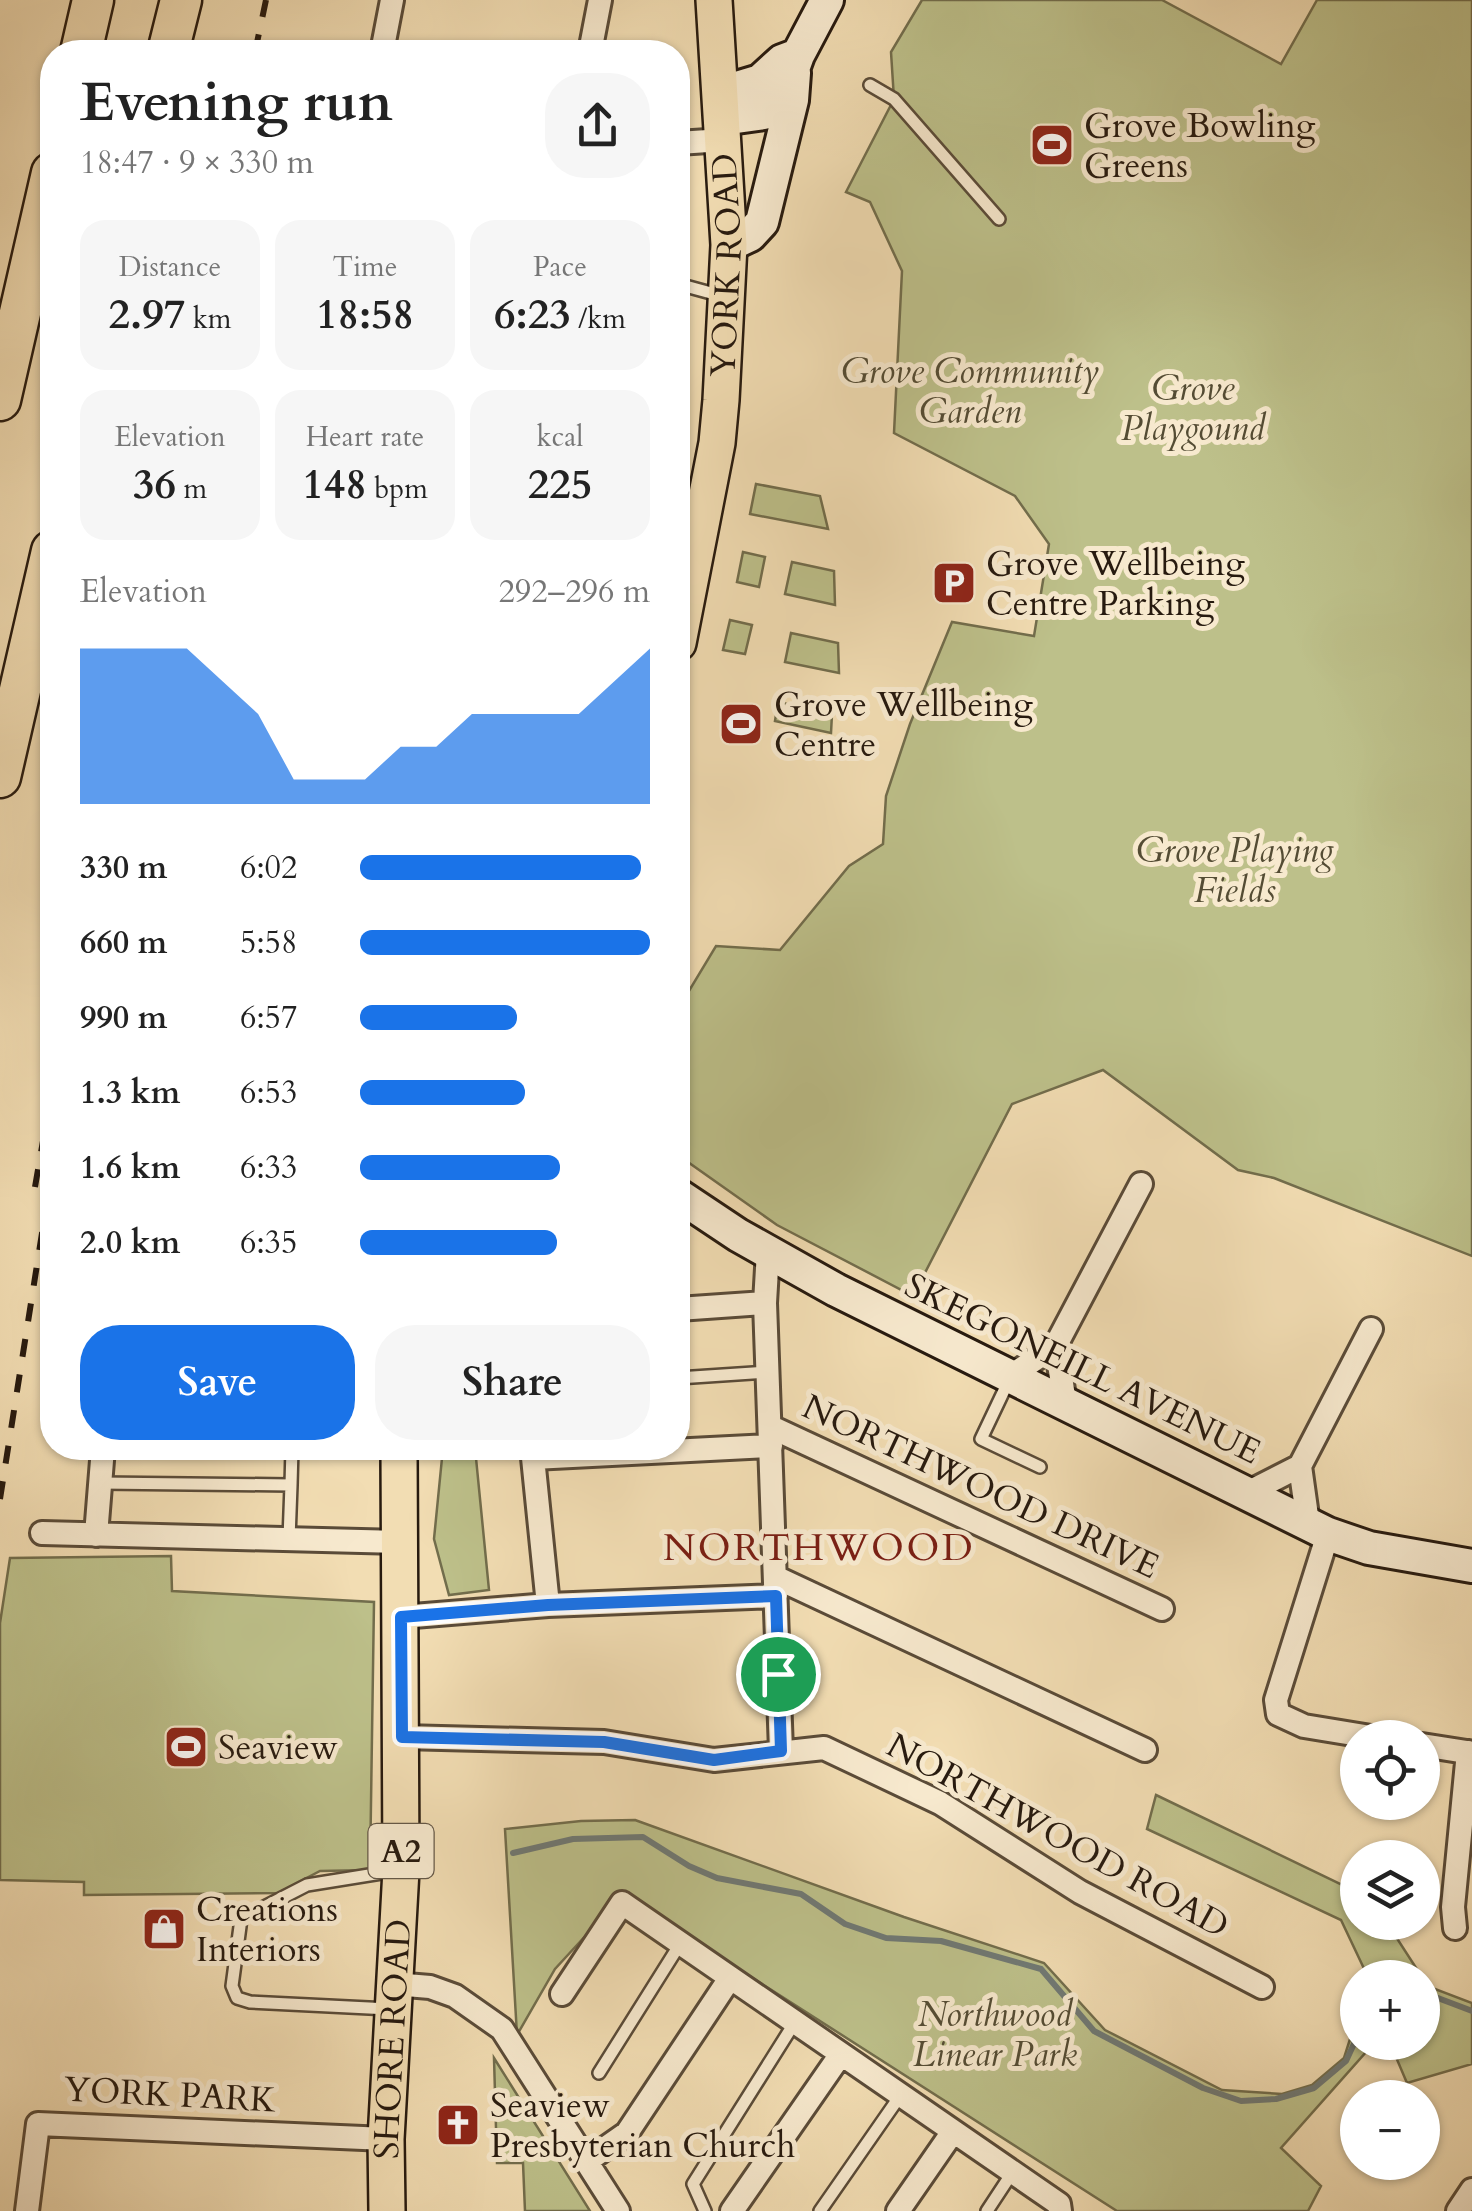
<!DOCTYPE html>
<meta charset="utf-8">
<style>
:root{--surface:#fff;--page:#f6f6f6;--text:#222;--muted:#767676;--accent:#1a73e8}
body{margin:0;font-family:Cardo,serif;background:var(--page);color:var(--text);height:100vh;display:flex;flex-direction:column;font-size:38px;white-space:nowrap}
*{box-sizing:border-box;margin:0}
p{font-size:32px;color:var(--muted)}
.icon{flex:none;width:55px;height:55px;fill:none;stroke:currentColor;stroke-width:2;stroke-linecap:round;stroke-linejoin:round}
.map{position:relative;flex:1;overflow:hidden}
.details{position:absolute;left:40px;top:40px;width:650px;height:1420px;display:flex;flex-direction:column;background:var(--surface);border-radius:40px;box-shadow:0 2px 8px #0004}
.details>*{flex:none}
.buttons{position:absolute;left:1340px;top:1720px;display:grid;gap:20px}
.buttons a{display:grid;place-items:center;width:100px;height:100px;border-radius:50%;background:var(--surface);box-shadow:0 2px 8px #0004;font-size:50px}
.pin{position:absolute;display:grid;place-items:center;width:85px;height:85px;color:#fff;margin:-42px;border:5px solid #fff;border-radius:50%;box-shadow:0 2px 10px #0007}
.round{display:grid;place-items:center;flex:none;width:105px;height:105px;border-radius:40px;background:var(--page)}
.head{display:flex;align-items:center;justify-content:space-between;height:170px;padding:0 40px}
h1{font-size:55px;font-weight:800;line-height:75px}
.stats{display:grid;grid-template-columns:repeat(3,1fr);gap:15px;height:170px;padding:10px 40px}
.stats div{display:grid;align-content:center;border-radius:25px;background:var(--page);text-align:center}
.stats b{font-size:42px;font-weight:800}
.stats small{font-size:28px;font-weight:400}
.stats p{font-size:28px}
.chart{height:280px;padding:20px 40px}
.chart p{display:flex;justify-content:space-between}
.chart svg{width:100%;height:180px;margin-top:10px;fill:var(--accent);opacity:.7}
.cta{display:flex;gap:20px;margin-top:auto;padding:20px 40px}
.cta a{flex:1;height:115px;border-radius:40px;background:var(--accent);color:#fff;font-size:40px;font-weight:800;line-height:115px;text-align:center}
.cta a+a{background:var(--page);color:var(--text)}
ul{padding:0 40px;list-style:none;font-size:32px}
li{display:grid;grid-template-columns:160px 120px 1fr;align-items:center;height:75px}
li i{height:25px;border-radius:12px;background:var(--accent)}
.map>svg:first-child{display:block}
.green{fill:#bdc08a;stroke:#726d4c;stroke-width:2.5}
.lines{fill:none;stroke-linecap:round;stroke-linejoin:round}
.stream{stroke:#707974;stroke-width:6}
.lane-casing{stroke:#5a4b38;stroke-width:16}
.street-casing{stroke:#5a4b38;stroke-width:28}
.secondary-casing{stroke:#271a0f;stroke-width:38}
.primary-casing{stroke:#271a0f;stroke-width:40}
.highway-casing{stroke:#271a0f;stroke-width:45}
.lane{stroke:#f7e9ce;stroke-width:11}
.street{stroke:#f7e9ce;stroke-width:22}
.secondary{stroke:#f7e9ce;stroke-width:32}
.primary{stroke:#f2ddb3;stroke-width:35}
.highway{stroke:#f2ddb3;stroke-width:40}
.rail{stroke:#271a0f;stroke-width:6;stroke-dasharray:18 18;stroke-linecap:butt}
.route-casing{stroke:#fff;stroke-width:20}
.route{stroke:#1a73e8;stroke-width:12}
.labels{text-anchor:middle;stroke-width:10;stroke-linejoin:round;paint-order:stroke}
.shield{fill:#f7e9ce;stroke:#655848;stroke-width:2.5}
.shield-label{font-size:32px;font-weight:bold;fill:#271a0f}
.poi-label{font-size:35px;fill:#271a0f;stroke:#f7e9ce;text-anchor:start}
.street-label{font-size:35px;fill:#271a0f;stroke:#f7e9ce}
.park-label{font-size:35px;font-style:italic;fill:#544c34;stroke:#f7e9ce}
.neighbourhood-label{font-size:38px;letter-spacing:2.5px;fill:#7a1f14;stroke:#f7e9ce}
</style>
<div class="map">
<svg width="1472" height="2211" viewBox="0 0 1472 2211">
<rect width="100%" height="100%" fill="#f2ddb3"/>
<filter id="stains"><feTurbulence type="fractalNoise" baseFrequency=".002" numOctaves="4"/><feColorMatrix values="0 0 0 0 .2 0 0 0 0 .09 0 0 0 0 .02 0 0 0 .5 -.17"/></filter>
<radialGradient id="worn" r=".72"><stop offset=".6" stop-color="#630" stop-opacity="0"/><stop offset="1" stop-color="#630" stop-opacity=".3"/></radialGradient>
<path class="green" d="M922,0H1162L1281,64L1317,0H1472V1256L1274,1178L1238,1170L1103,1070L1012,1104L913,1296L777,1225L678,1155V1009L716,946L780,950L849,866L883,844L886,796L910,724L952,622L1034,636L1049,544L1015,496L894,433L902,271L870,202L846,192L894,99L891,52Z
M756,484L820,496L828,529L750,514Z
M743,552L765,557L759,587L737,582Z
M792,562L834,571L835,605L785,594Z
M730,620L752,625L745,654L723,650Z
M791,633L838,643L839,673L785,662Z
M778,702L832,714L831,733L775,721Z
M443,1448H475L489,1590L449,1595L434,1539Z
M171,1556L172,1591L374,1602L370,1870L320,1871L278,1893L84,1895V1882L0,1880V1623L10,1558Z
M1156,1795L1357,1892L1358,1922L1387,1923L1422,1977H1368L1341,1920L1147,1829Z
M635,1820L904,1917L1044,1963L1105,2030L1222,2090L1282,2094L1312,2085L1344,2058L1357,2017L1358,2042L1374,2043L1281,2148L1321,2186L1308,2211H1117L623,1895L555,1969L517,2035L505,1829L581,1821Z
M1422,1979L1427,1986L1472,2003V2064L1407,2083L1390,2043L1422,2042Z
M494,2058L590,2211H525L523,2163H497Z"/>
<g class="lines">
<path class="stream" d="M513,1853L573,1839L643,1837L689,1866L717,1878L801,1894L845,1924L886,1938L941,1941L1041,1969L1094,2031L1203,2088L1241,2101L1276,2099L1314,2088L1346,2061L1358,2035
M1422,1992L1472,2011"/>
<defs>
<path id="lane" d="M870,85L894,99L999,219
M678,284L722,296
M678,1378L769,1372
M1009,1380L981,1439L1040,1467
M100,1483L291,1485L292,1448
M289,1539L291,1485
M389,2009L250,2002L237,1998L232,1986L241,1919L307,1885L394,1871
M599,2073L680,1944
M705,2211L693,2184L795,2022
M820,2211L900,2096
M987,2211L1012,2173"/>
<path id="street" d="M382,52L392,0
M590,52L600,0
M678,143L723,140
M768,1251L765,1303L781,1751
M678,1309L765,1303
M1056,1345L1065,1403
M1011,1376L1056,1345L1141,1184
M771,1427L1162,1609
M532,1448L548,1605
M533,1458L771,1446
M1300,1466L1308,1523
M1247,1493L1300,1466L1371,1329
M42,1533L400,1542
M1328,1534L1276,1700L1278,1714L1304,1726L1377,1738
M96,1535L103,1448
M775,1577L1145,1750
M401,1617L548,1605L776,1596
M402,1737L604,1742L714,1760L824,1748L940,1803L1080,1892L1262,1987
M1422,1745L1472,1753
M1455,1928L1453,1907L1468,1752
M394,1984L430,1987L455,1996L502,2029L618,2211
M562,1994L622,1903L1059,2204L1060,2211
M587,2161L627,2133L730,1978
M27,2211L38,2124L386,2139
M732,2211L841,2054
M898,2211L952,2133
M1458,2211L1472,2190"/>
<path id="secondary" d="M720,93L760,81L782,61L798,55
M722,119L764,113L772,107L785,91L798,55L827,0
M729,245L750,235L762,222L792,100L794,73
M678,1195L738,1235L836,1290L1328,1534L1369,1548L1472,1566"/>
<g id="primary">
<path id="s1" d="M678,643L717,443L721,400L729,245L714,0"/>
<path id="s2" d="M387,2211L386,2139L401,1870L399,1448"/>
</g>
<path id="highway" d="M81,52L93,0
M168,52L181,0
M0,400L52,173
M0,777L52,551"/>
</defs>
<use href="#lane" class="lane-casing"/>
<use href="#street" class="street-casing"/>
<use href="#secondary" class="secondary-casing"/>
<use href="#primary" class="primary-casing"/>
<use href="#highway" class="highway-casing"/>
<use href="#lane" class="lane"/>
<use href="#street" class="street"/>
<use href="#secondary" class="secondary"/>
<use href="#primary" class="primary"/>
<use href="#highway" class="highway"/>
<path class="rail" d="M255,52L266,0
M35,1187L52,1089
M0,1499L52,1170"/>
</g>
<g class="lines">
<defs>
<path id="route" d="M776,1596L781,1751L714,1760L604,1742L402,1737L401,1617L548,1605Z"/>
</defs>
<use href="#route" class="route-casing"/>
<use href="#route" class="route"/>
</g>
<defs>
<symbol id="stadium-square" viewBox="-11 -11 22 22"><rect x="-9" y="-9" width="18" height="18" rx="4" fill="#8f2418" stroke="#f7e9ce"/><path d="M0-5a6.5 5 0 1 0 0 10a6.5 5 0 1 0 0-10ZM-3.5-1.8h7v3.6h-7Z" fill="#fff"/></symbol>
<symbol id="parking-square" viewBox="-11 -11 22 22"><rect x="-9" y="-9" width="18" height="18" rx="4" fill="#8f2418" stroke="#f7e9ce"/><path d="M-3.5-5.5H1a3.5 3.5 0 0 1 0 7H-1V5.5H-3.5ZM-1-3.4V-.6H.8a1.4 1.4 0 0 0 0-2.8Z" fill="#fff"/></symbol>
<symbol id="shop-square" viewBox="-11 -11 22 22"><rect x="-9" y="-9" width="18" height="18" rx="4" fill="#8f2418" stroke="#f7e9ce"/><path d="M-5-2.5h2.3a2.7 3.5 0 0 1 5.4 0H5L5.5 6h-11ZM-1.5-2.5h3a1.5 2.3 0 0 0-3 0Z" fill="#fff"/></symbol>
<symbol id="church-square" viewBox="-11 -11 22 22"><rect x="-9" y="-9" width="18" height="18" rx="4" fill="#8f2418" stroke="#f7e9ce"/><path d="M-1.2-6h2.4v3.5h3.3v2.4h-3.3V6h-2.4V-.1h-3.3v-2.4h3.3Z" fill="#fff"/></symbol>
</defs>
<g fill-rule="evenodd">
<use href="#stadium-square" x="1027" y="120" width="50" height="50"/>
<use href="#parking-square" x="929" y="558" width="50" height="50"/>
<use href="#stadium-square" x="716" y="699" width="50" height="50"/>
<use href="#stadium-square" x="161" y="1722" width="50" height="50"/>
<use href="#shop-square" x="139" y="1904" width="50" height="50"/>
<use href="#church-square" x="433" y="2100" width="50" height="50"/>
</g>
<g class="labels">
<rect class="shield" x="368.5" y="1824" width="65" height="54" rx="8"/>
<g class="shield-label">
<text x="401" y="1862">A2</text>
</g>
<g class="poi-label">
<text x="1084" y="137">Grove Bowling<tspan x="1084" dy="40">Greens</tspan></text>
<text x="986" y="575">Grove Wellbeing<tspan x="986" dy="40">Centre Parking</tspan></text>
<text x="774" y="716">Grove Wellbeing<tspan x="774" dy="40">Centre</tspan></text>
<text x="218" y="1759">Seaview</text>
<text x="196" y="1921">Creations<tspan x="196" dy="40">Interiors</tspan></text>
<text x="490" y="2117">Seaview<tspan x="490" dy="40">Presbyterian Church</tspan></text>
</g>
<g class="street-label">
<text dy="12" stroke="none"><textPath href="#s1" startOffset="382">YORK ROAD</textPath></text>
<text transform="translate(1083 1368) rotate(26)" y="12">SKEGONEILL AVENUE</text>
<text transform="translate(981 1486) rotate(25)" y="12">NORTHWOOD DRIVE</text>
<text transform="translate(1058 1835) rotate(29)" y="12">NORTHWOOD ROAD</text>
<text dy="12" stroke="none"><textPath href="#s2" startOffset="172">SHORE ROAD</textPath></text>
<text transform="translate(170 2094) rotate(3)" y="12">YORK PARK</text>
</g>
<g class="park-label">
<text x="970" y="383">Grove Community<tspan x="970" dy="40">Garden</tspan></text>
<text x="1193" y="400">Grove<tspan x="1193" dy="40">Playgound</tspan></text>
<text x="1235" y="862">Grove Playing<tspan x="1235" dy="40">Fields</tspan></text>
<text x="995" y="2026">Northwood<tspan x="995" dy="40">Linear Park</tspan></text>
</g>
<g class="neighbourhood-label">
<text x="819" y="1560">NORTHWOOD</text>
</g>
</g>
<rect width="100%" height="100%" filter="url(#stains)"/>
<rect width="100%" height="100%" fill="url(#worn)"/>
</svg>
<div class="buttons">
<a><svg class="icon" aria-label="locate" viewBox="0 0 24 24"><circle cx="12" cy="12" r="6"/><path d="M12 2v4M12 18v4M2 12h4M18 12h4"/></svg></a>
<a><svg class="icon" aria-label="layers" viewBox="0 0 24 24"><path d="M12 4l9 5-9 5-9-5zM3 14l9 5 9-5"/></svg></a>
<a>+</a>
<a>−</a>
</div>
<div class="pin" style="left:778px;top:1674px;background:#1e9e55"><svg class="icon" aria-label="arrive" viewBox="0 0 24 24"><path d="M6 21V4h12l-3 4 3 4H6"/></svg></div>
<section class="details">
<div class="head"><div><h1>Evening run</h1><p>18:47 · 9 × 330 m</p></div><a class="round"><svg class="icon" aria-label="share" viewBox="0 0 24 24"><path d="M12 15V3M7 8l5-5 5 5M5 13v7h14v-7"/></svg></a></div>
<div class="stats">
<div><p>Distance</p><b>2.97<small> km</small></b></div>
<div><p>Time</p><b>18:58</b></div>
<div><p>Pace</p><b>6:23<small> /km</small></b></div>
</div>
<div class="stats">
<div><p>Elevation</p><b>36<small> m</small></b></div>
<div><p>Heart rate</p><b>148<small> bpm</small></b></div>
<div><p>kcal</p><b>225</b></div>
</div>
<div class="chart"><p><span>Elevation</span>292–296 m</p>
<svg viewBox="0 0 160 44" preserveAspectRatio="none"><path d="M0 44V6L10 6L20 6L30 6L40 14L50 22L60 38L70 38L80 38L90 30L100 30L110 22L120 22L130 22L140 22L150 14L160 6V44z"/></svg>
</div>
<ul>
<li><b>330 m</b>6:02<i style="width:97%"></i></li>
<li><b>660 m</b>5:58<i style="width:100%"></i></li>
<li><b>990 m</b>6:57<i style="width:54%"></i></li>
<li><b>1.3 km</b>6:53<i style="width:57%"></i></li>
<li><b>1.6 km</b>6:33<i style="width:69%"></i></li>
<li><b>2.0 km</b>6:35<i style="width:68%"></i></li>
</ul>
<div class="cta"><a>Save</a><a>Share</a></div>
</section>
</div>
